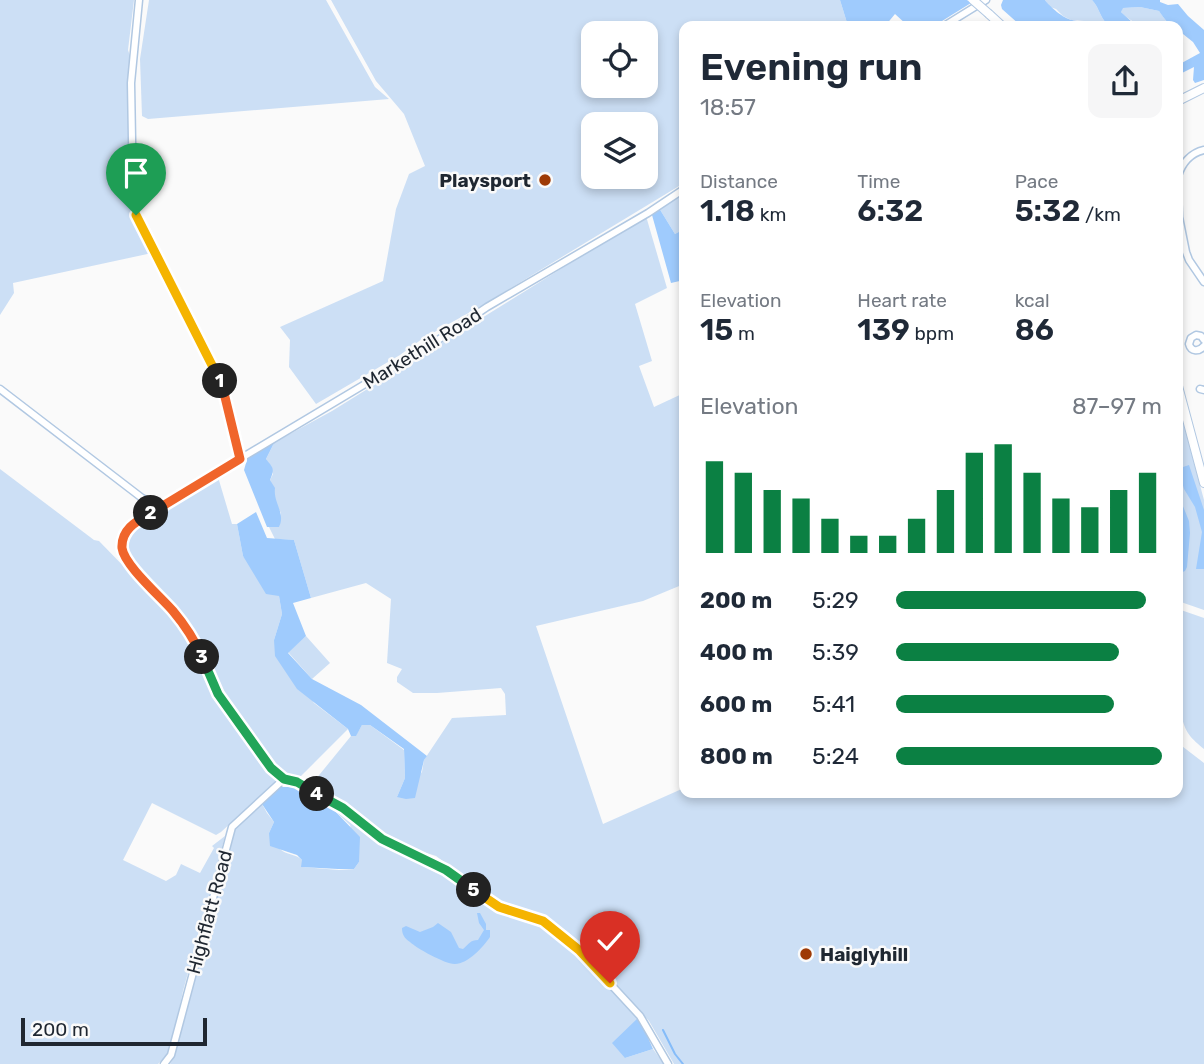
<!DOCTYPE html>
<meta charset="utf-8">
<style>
:root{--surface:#fff;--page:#f6f6f7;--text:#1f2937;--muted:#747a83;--accent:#0b8043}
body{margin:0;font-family:Rubik,sans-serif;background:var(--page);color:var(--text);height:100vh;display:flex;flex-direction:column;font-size:26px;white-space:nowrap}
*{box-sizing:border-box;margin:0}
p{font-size:23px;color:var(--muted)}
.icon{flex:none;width:38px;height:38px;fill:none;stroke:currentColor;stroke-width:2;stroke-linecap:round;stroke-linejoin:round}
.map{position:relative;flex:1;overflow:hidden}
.details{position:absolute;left:679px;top:21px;width:504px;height:777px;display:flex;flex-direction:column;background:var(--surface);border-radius:14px;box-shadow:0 4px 10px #0003}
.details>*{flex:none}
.fabs{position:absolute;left:581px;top:21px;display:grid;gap:14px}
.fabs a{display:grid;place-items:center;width:77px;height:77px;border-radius:14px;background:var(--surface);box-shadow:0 4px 10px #0003;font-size:35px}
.scale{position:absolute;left:21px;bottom:18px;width:186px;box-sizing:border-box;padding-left:7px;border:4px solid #1f2731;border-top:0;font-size:19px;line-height:24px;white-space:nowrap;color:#1f2731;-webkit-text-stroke:5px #fafafa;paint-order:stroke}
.pin{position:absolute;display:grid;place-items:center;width:60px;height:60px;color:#fff;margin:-72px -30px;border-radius:50% 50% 50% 0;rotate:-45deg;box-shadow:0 0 7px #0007}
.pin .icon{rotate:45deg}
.km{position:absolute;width:35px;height:35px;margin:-18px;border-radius:50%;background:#222;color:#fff;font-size:19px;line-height:35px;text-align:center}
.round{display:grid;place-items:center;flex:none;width:74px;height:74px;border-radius:14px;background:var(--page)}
.summary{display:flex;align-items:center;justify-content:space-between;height:119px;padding:0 21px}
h1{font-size:38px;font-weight:600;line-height:52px}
.stats{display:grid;grid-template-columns:repeat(3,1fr);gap:10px;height:119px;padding:7px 21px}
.stats div{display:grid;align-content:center}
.stats b{font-size:30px;font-weight:600}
.stats small{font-size:19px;font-weight:400}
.stats p{font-size:19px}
.chart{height:196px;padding:14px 21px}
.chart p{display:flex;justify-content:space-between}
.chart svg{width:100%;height:126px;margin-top:7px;stroke:var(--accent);stroke-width:6}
ul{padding:0 21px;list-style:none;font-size:23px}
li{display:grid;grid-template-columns:112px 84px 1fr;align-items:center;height:52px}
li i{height:18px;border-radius:9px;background:var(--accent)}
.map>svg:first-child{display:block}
.green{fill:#ccdff5;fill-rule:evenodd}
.forest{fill:#9fcbfd}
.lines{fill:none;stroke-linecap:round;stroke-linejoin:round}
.stream{stroke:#85bcf9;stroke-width:2}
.minor-casing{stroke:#b1c8e2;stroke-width:9}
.tertiary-casing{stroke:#b1c8e2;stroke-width:10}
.minor{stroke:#fff;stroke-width:6}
.tertiary{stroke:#fff;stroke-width:8}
.tertiary-bridge-casing{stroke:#b1c8e2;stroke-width:10;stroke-linecap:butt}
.tertiary-bridge{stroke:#fff;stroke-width:8}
.split-1-casing{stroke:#fff;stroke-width:14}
.split-2-casing{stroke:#fff;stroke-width:14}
.split-3-casing{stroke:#fff;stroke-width:14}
.split-4-casing{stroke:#fff;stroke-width:14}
.split-5-casing{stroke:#fff;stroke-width:14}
.split-6-casing{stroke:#fff;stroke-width:14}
.split-1{stroke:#f5b400;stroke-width:9}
.split-2{stroke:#f0652b;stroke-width:9}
.split-3{stroke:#f0652b;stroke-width:9}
.split-4{stroke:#22a559;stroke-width:9}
.split-5{stroke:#22a559;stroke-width:9}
.split-6{stroke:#f5b400;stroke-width:9}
.poi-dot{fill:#9e3a06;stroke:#fafafa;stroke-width:2.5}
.labels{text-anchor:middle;stroke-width:5;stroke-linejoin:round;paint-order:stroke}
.poi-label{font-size:19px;font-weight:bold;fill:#1f2731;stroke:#fafafa;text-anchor:end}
.street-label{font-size:19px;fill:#1f2731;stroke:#fafafa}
</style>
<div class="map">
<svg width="1204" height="1064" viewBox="0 0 1204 1064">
<rect width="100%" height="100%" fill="#fafafa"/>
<path class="green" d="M0,0H134L128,50L130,56L129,145L130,198L134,218L152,253L13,283L14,293L0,315Z
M149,0H326L375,87L389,99L148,119L142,116L140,59Z
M331,0H840L848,26H684V183L481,306L422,339L400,355L316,404L289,367L290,340L280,327L383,281L396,209L409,174L425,166L404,114L376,81ZM593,33H646V86H593ZM593,124H646V177H593Z
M1045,0H1092C1100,8 1100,20 1110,26H1093L1084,21L1071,20L1063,16L1056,9L1050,7Z
M1140,7L1159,11L1167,22L1172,26C1147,26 1140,30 1121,12L1122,8Z
M680,194L684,199V229L675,234L659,208Z
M646,216L667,288L635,304L652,361L639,366L654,407L684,393V584L643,601L536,626L603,824L684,788V793H775L777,795V793H1178V743L1204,763V1064H674L649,1021L569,933L544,915L516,907L495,899L436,856L401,845L383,836L360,815L311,785L351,736L356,735L362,725H370L404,750L405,778L397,797L422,772L424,760L452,718L506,715L505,694L501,688L437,693H413L397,682V677L402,669L387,663L391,599L366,583L311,598L294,540L275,539L269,527H279L281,513L276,504L270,480L273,474L266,459L273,445L277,441L332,411Z
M1178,404L1204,500V610L1178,601Z
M0,469L94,540L99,541L175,619L191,643L208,685L263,766L278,780L221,832L216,835L152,803L123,860L166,881L176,875L181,864L200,873L214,848L212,846L225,836L183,991L170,1052L158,1064H0Z
M218,477L232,524H237L243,556L279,596L282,614L274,640L314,703L348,729L301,776C293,780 285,775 277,771C260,748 241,726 225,702C208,676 202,645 184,619C169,600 136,575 127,554C122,542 130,534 138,526Z
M1178,609L1204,618V749C1192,739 1186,734 1182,718Z
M306,636L330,663L312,679L288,652Z
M262,804L267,813L274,822L269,833C272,837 276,845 280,849C286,855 296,854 302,860V867L339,870L354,869L359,862L350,825L332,808L392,851L425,861L486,902L496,907L543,924L573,948L639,1017L625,1058L653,1049L664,1064H170L173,1059L219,880L234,828Z"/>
<path class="forest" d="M840,0H967L971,3L934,26H911L913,23L907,25L895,14L885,26H848Z
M1003,0H1045C1049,6 1064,19 1072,20C1083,23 1082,19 1093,26H1021L1002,9L1001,5Z
M1092,0H1160V2L1168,5L1178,4L1188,16L1204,30V80L1195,83L1193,80L1194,67L1178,75V65L1200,53L1193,42L1178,30V26C1168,26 1164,18 1159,11L1140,7L1123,8L1121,12L1132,22L1141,26H1110C1100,20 1100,8 1092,0Z
M659,208L675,234L684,229V280L671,283L652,215Z
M277,441L273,445L266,459C273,468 275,468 270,480L275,488C273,503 286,513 279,527H267L244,470L248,456Z
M1189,465L1204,510V569H1196L1202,532L1195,507L1184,489L1181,479L1183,467Z
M1178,494L1189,521L1190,533L1187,567L1185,571L1178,574V556L1182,549V538L1178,514Z
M256,512L267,538L294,540L311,598L293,603L306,636L288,653L312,679L361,705L427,756L424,760L415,798L406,799L397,797L405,778L404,749L370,725H362L356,736H351L348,729L297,689L275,656L274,640L282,614L279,596L266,594L243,556L237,524Z
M281,787H293L332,808L360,837L359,862L354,869H338L301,867L302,860L297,855L270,846L269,833L274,822L262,804Z
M477,913H480L486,924V930H490V937C483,947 468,964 455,964C447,965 416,948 410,942C404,938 402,934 402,928L406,926L420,932L433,927L438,923L451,932L459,948L463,949C469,944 470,940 478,940L484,930L479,923Z
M639,1017L653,1049L625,1058L612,1043Z"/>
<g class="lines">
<path class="stream" d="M663,1030L675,1054L683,1064"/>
<defs>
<path id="minor" d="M139,0L131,83L133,196L136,215L219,379L224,393L240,459
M944,26L986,0
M1178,176C1182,163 1191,153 1204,150
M1178,192L1179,217L1186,252L1189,260L1204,282
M1204,340L1201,336L1196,335L1191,338L1189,344C1191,352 1199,352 1204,346
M0,389L142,498L159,508
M1200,389L1204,390
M164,1064L171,1055L232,827L284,779
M668,1064L640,1016L579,950L543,921L499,907L446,870L382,839L343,808L297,782L284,779L271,768L218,694L199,649L175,612L127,562L122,549L124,534L132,524L143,517L432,344L487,307L648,213L684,189"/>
<path id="tertiary" d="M989,14L1002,26
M1178,101L1204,88
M1178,386L1204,483"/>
</defs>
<use href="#minor" class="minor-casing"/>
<use href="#tertiary" class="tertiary-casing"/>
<use href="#minor" class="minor"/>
<use href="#tertiary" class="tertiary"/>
<defs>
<path id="tertiary-bridge" d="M973,0L989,14"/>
</defs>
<use href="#tertiary-bridge" class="tertiary-bridge-casing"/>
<use href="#tertiary-bridge" class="tertiary-bridge"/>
</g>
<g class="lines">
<defs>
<path id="split-1" d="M136,215L220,381"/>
<path id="split-2" d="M151,513L240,459L224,393L220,381"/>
<path id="split-3" d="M151,513C137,521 121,529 122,548C124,565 161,597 173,611C184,624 195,641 202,657"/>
<path id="split-4" d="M202,657L218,694L271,768L284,779L297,782L317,794"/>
<path id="split-5" d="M317,794L343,808L382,839L446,870L474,890"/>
<path id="split-6" d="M474,890L499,907L543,921L579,950L610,983"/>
</defs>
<use href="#split-1" class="split-1-casing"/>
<use href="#split-2" class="split-2-casing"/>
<use href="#split-3" class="split-3-casing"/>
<use href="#split-4" class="split-4-casing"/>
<use href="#split-5" class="split-5-casing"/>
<use href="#split-6" class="split-6-casing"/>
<use href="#split-1" class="split-1"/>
<use href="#split-2" class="split-2"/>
<use href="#split-3" class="split-3"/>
<use href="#split-4" class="split-4"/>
<use href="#split-5" class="split-5"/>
<use href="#split-6" class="split-6"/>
</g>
<g class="poi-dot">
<circle cx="545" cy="180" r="7"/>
<circle cx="806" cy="954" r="7"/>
</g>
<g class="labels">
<g class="poi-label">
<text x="531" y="187">Playsport</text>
<text x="820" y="961" text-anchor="start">Haiglyhill</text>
</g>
<g class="street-label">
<text transform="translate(422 348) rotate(-32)" y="7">Markethill Road</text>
<text transform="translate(209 912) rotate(-75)" y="7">Highflatt Road</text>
</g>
</g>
</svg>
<div class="fabs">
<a><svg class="icon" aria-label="locate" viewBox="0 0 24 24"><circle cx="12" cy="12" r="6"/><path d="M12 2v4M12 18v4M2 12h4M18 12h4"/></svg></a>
<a><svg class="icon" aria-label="layers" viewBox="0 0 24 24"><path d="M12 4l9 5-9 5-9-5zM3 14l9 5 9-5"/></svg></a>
</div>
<div class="scale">200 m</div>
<div class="pin" style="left:136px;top:215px;background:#1e9e55"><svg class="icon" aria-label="arrive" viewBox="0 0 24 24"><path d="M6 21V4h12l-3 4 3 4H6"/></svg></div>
<div class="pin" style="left:610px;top:983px;background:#d93025"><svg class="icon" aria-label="check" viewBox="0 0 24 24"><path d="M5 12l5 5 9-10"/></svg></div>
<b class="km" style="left:220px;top:381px">1</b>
<b class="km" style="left:151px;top:513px">2</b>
<b class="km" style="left:202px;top:657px">3</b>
<b class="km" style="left:317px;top:794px">4</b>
<b class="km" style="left:474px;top:890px">5</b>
<section class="details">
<div class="summary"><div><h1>Evening run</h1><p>18:57</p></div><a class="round"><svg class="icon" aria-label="share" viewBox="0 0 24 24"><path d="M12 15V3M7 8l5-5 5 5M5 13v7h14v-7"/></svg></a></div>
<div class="stats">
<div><p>Distance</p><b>1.18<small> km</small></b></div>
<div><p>Time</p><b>6:32</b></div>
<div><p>Pace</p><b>5:32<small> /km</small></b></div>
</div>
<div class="stats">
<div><p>Elevation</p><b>15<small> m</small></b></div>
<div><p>Heart rate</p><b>139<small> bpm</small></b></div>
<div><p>kcal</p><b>86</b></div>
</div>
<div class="chart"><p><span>Elevation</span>87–97 m</p>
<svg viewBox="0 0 160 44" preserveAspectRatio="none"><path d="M5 44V12M15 44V16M25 44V22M35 44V25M45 44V32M55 44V38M65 44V38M75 44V32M85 44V22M95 44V9M105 44V6M115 44V16M125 44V25M135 44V28M145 44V22M155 44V16"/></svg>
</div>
<ul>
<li><b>200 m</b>5:29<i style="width:94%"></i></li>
<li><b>400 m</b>5:39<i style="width:84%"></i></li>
<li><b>600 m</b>5:41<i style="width:82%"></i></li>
<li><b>800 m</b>5:24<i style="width:100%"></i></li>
</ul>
</section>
</div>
